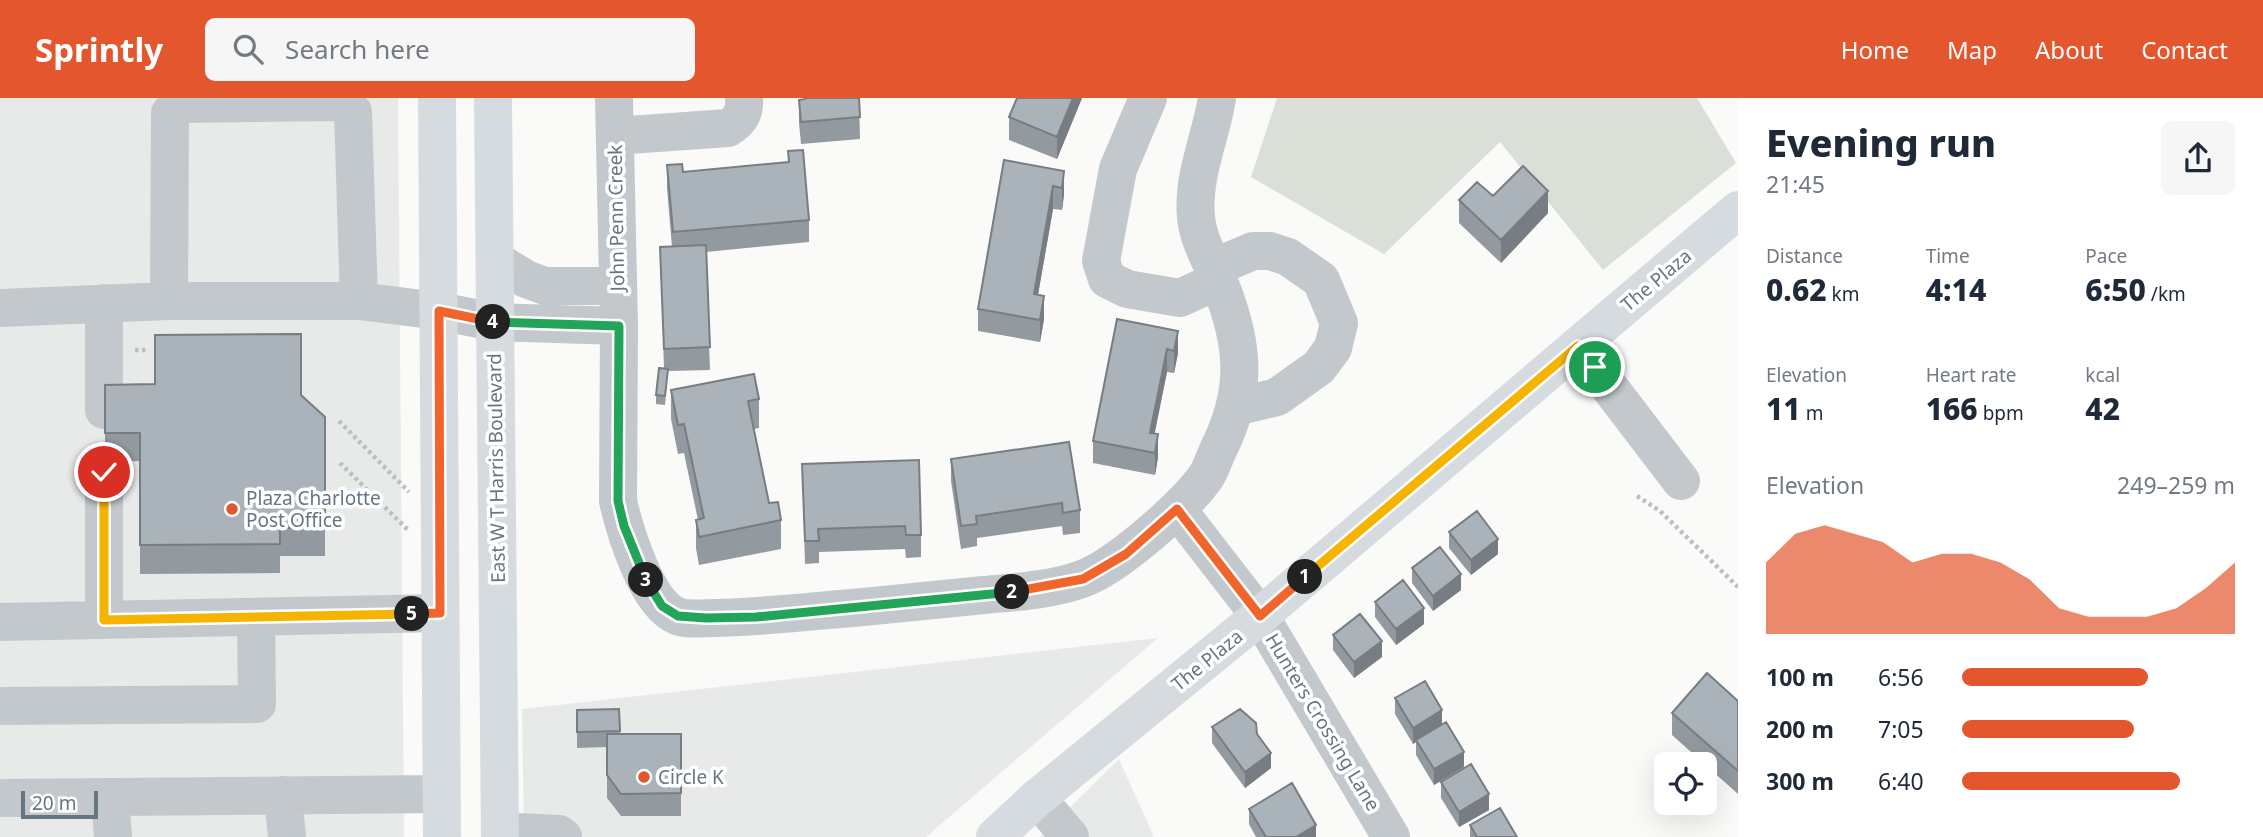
<!DOCTYPE html>
<meta charset="utf-8">
<style>
:root{--surface:#fff;--page:#f6f6f7;--text:#1f2937;--muted:#747a83;--accent:#e4572e}
body{margin:0;font-family:"Noto Sans",sans-serif;background:var(--page);color:var(--text);height:100vh;display:flex;flex-direction:column;font-size:26px;white-space:nowrap}
*{box-sizing:border-box;margin:0}
p{font-size:23px;color:var(--muted)}
.icon{flex:none;width:38px;height:38px;fill:none;stroke:currentColor;stroke-width:2;stroke-linecap:round;stroke-linejoin:round}
.map{position:relative;flex:1;overflow:hidden}
.panel{display:flex;flex-direction:column;background:var(--surface);width:525px}
.panel>*{flex:none}
.tools{position:absolute;left:1654px;top:654px;display:grid;gap:14px}
.tools a{display:grid;place-items:center;width:63px;height:63px;border-radius:10px;background:var(--surface);box-shadow:0 7px 28px #0002;font-size:35px}
.scale{position:absolute;left:21px;bottom:18px;width:77px;box-sizing:border-box;padding-left:7px;border:4px solid #657683;border-top:0;font-size:19px;line-height:24px;white-space:nowrap;color:#657683;-webkit-text-stroke:5px #fff;paint-order:stroke}
.pin{position:absolute;display:grid;place-items:center;width:60px;height:60px;color:#fff;margin:-30px;border:4px solid #fff;border-radius:50%;box-shadow:0 2px 7px #0007}
.km{position:absolute;width:35px;height:35px;margin:-18px;border-radius:50%;background:#222;color:#fff;font-size:19px;line-height:35px;text-align:center}
.round{display:grid;place-items:center;flex:none;width:74px;height:74px;border-radius:10px;background:var(--page)}
.overview{display:flex;align-items:center;justify-content:space-between;height:119px;padding:0 28px}
h1{font-size:38px;font-weight:800;line-height:52px}
.stats{display:grid;grid-template-columns:repeat(3,1fr);gap:10px;height:119px;padding:7px 28px}
.stats div{display:grid;align-content:center}
.stats b{font-size:30px;font-weight:800}
.stats small{font-size:19px;font-weight:400}
.stats p{font-size:19px}
.chart{height:196px;padding:14px 28px}
.chart p{display:flex;justify-content:space-between}
.chart svg{width:100%;height:126px;margin-top:7px;fill:var(--accent);opacity:.7}
ul{padding:0 28px;list-style:none;font-size:23px}
li{display:grid;grid-template-columns:112px 84px 1fr;align-items:center;height:52px}
li i{height:18px;border-radius:9px;background:var(--accent)}
header{display:flex;align-items:center;gap:42px;box-sizing:border-box;height:98px;padding:0 35px;background:var(--accent);color:#fff}
header strong{font-size:33px}
nav{display:flex;gap:38px;margin-inline-start:auto;font-size:24px}
.search{width:490px;height:63px;background:var(--page);display:flex;align-items:center;gap:18px;box-sizing:border-box;padding:0 24px;border-radius:10px;color:var(--muted);font-size:26px}
main{display:flex;flex:1;min-height:0}
.map>svg:first-child{display:block}
.built{fill:#e8e9e9}
.green{fill:#dadfd7}
.lines{fill:none;stroke-linecap:round;stroke-linejoin:round}
.path{stroke:#bbbfc2;stroke-width:4.5;stroke-dasharray:3.5 3.5;stroke-linecap:butt}
.minor{stroke:#c3c8cc;stroke-width:38}
.major{stroke:#d6dbdf;stroke-width:38}
.wall{fill:#929a9f}
.shaded-wall{fill:#777d82}
.building{fill:#aab3b9;stroke:#777d82;stroke-width:2}
.split-1-casing{stroke:#fff;stroke-width:14}
.split-2-casing{stroke:#fff;stroke-width:14}
.split-3-casing{stroke:#fff;stroke-width:14}
.split-4-casing{stroke:#fff;stroke-width:14}
.split-5-casing{stroke:#fff;stroke-width:14}
.split-6-casing{stroke:#fff;stroke-width:14}
.split-1{stroke:#f5b400;stroke-width:9}
.split-2{stroke:#f0652b;stroke-width:9}
.split-3{stroke:#22a559;stroke-width:9}
.split-4{stroke:#22a559;stroke-width:9}
.split-5{stroke:#f0652b;stroke-width:9}
.split-6{stroke:#f5b400;stroke-width:9}
.poi-dot{fill:#e4572e;stroke:#fff;stroke-width:2.5}
.labels{text-anchor:middle;stroke-width:7;stroke-linejoin:round;paint-order:stroke}
.street-label{font-size:19px;fill:#657683;stroke:#fff}
.poi-label{font-size:19px;fill:#657683;stroke:#fff;text-anchor:start}
</style>
<header>
<strong>Sprintly</strong>
<div class="search"><svg class="icon" aria-label="search" viewBox="0 0 24 24"><circle cx="10" cy="10" r="6"/><path d="M15 15l6 6"/></svg>Search here</div>
<nav><a>Home</a><a>Map</a><a>About</a><a>Contact</a></nav>
</header>
<main>
<div class="map">
<svg width="1738" height="739" viewBox="0 0 1738 739">
<rect width="100%" height="100%" fill="#fafaf8"/>
<path class="built" d="M0,0H398L404,739H0Z
M1158,540L926,739H524L522,611Z
M1119,661L1154,739H1040Z"/>
<path class="green" d="M1277,0H1697L1736,65L1603,172L1500,44L1384,156L1251,79Z"/>
<g class="lines">
<path class="path" d="M135,252H148
M339,323L409,394
M340,365L409,433
M1637,398L1660,413L1738,489"/>
<path class="minor" d="M614,0L619,228L618,403C625,433 646,505 677,518C687,522 704,520 715,520C765,519 814,513 863,509C904,505 944,501 984,497C1016,494 1052,492 1082,481C1116,469 1183,410 1205,380C1211,372 1214,360 1219,350C1248,291 1244,246 1220,186C1212,164 1198,143 1196,119C1192,78 1211,39 1217,0
M1148,0L1118,71L1101,163L1107,181L1127,191L1180,200L1219,182
M615,38L728,30C741,22 745,14 744,0
M495,162L526,181L545,188H618
M1213,170L1253,153H1270L1288,159L1321,182L1339,225L1333,250L1319,269L1277,299L1235,309
M169,203L170,15L180,6L340,4L353,14L359,203
M104,205V312
M0,210L169,203H359L439,213L494,224L619,228
M1578,248L1681,383
M104,374V522
M1177,411L1260,518L1391,739
M0,524L440,515
M0,608L257,606L256,519
M283,697L287,739
M110,699L113,739
M0,700L441,696
M1037,700L1070,739
M500,733L559,736L563,739"/>
<path class="major" d="M437,0L442,739
M493,0L500,739
M995,739L1037,700L1260,518L1738,112"/>
</g>
<path class="wall" d="M803,0H859L860,41L801,46L799,25V2H804Z
M1082,0L1057,61L1009,42V19Z
M788,53L809,122V144L706,154L710,272L668,273L665,307L656,306V297L664,270L660,149H672L667,90V67L683,74L788,64Z
M1004,62L1064,73V96L1062,112L1053,111L1038,197L1044,221L1040,244L978,233V211Z
M1493,98L1548,115L1501,165L1459,125V102Z
M1117,221L1178,255L1174,275L1167,274L1154,335L1158,359L1155,377L1093,365V343Z
M105,287L301,297L325,319V458H280V475L140,476V363L105,364Z
M671,292L759,301V330L754,331L769,405L781,422V451L699,467L696,450V422H698L684,355L678,356L671,321Z
M951,361L1080,412V435L1063,437L1062,428L977,440V448L961,451L951,383Z
M802,366L921,437V459L906,460L905,451L819,454V465L805,466Z
M1449,434L1498,456L1471,477L1449,450Z
M1412,470L1461,492L1433,513L1412,485Z
M1375,504L1424,526L1396,547L1375,519Z
M1333,537L1382,559L1354,580L1333,552Z
M1395,600L1442,626L1464,669L1434,687L1416,657V644L1413,646L1395,616Z
M1738,603V696L1672,637V615Z
M619,611L620,636H681V718H621L607,700V649L577,650V612Z
M1212,629L1257,636L1271,670L1245,690L1212,645Z
M1441,684L1489,712L1459,729L1441,700Z
M1249,711L1316,739H1256L1249,726Z
M1470,727L1517,739H1470Z"/>
<path class="shaded-wall" d="M1073,0H1082L1057,61V39Z
M1064,73V96L1062,112V90Z
M1053,88V111L1034,219V196Z
M1548,93V115L1501,165V142Z
M1044,198V221L1040,244V222Z
M1178,233V255L1174,275V253Z
M1167,251V274L1151,354L1150,335Z
M1158,336V359L1155,377V355Z
M1498,441V456L1471,477V462Z
M1461,476V492L1433,513V498Z
M1424,510V526L1396,547V531Z
M1382,543V559L1354,580V564Z
M1442,612V628L1413,646V630Z
M1464,654V669L1434,687V671Z
M1271,655V670L1245,690V674Z
M1489,696V712L1459,729V714Z
M1316,727V739H1296Z"/>
<path class="building" d="M805,0H859L860,19L801,24L799,2L805,1Z
M1017,0H1073L1057,39L1009,19Z
M803,52L809,122L673,134L667,67L682,66L683,74L789,64L788,53Z
M1004,62L1064,73L1062,90L1053,88L1034,196L1044,198L1040,222L978,211Z
M1523,68L1548,93L1501,142L1459,102L1477,84L1493,98Z
M706,147L710,249L664,251L660,149Z
M1117,221L1178,233L1174,253L1167,251L1150,335L1158,336L1155,355L1093,343Z
M301,236V297L325,319V429L280,430V446L140,447V335H105V287L155,286V237Z
M659,270L668,271L665,298L656,297Z
M754,276L759,301L748,303L769,405L778,404L781,422L699,439L696,422L704,420L684,326L678,327L671,292Z
M1069,344L1080,412L1063,415L1062,405L976,418L977,426L961,428L951,361Z
M919,362L921,437H906L905,428L818,431L819,443H805L802,366Z
M1477,413L1498,441L1471,462L1449,434Z
M1440,449L1461,476L1433,498L1412,470Z
M1403,482L1424,510L1396,531L1375,504Z
M1360,516L1382,543L1354,564L1333,537Z
M1707,575L1738,603V673L1672,615Z
M1425,583L1442,612L1413,630L1395,600Z
M619,611L620,633L577,634V612Z
M1240,611L1256,625L1257,636L1271,655L1245,674L1212,629Z
M1446,624L1464,654L1434,671L1416,642Z
M607,636H681V695L621,696L607,677Z
M1471,666L1489,696L1459,714L1441,684Z
M1292,685L1316,727L1296,739H1266L1249,711Z
M1500,710L1517,739H1477L1470,727Z"/>
<g class="lines">
<defs>
<path id="split-1" d="M1305,479L1578,248L1595,269"/>
<path id="split-2" d="M1012,494L1083,481L1126,456L1177,411L1260,518L1305,479"/>
<path id="split-3" d="M646,482L662,508L678,518L706,520L756,519L1012,494"/>
<path id="split-4" d="M493,224L619,228L618,403L624,428L646,482"/>
<path id="split-5" d="M412,516L440,515L439,213L493,224"/>
<path id="split-6" d="M104,374V522L412,516"/>
</defs>
<use href="#split-1" class="split-1-casing"/>
<use href="#split-2" class="split-2-casing"/>
<use href="#split-3" class="split-3-casing"/>
<use href="#split-4" class="split-4-casing"/>
<use href="#split-5" class="split-5-casing"/>
<use href="#split-6" class="split-6-casing"/>
<use href="#split-1" class="split-1"/>
<use href="#split-2" class="split-2"/>
<use href="#split-3" class="split-3"/>
<use href="#split-4" class="split-4"/>
<use href="#split-5" class="split-5"/>
<use href="#split-6" class="split-6"/>
</g>
<g class="poi-dot">
<circle cx="232" cy="411" r="7"/>
<circle cx="644" cy="679" r="7"/>
</g>
<g class="labels">
<g class="street-label">
<text transform="translate(616 120) rotate(-91)" y="7">John Penn Creek</text>
<text transform="translate(1656 182) rotate(-40)" y="7">The Plaza</text>
<text transform="translate(496 370) rotate(-91)" y="7">East W T Harris Boulevard</text>
<text transform="translate(1207 562) rotate(-39)" y="7">The Plaza</text>
<text transform="translate(1323 624) rotate(59)" y="7">Hunters Crossing Lane</text>
</g>
<g class="poi-label">
<text x="246" y="407">Plaza Charlotte<tspan x="246" dy="22">Post Office</tspan></text>
<text x="658" y="686">Circle K</text>
</g>
</g>
</svg>
<div class="tools">
<a><svg class="icon" aria-label="locate" viewBox="0 0 24 24"><circle cx="12" cy="12" r="6"/><path d="M12 2v4M12 18v4M2 12h4M18 12h4"/></svg></a>
</div>
<div class="scale">20 m</div>
<div class="pin" style="left:1595px;top:269px;background:#1e9e55"><svg class="icon" aria-label="arrive" viewBox="0 0 24 24"><path d="M6 21V4h12l-3 4 3 4H6"/></svg></div>
<div class="pin" style="left:104px;top:374px;background:#d93025"><svg class="icon" aria-label="check" viewBox="0 0 24 24"><path d="M5 12l5 5 9-10"/></svg></div>
<b class="km" style="left:1305px;top:479px">1</b>
<b class="km" style="left:1012px;top:494px">2</b>
<b class="km" style="left:646px;top:482px">3</b>
<b class="km" style="left:493px;top:224px">4</b>
<b class="km" style="left:412px;top:516px">5</b>
</div>
<section class="panel">
<div class="overview"><div><h1>Evening run</h1><p>21:45</p></div><a class="round"><svg class="icon" aria-label="share" viewBox="0 0 24 24"><path d="M12 15V3M7 8l5-5 5 5M5 13v7h14v-7"/></svg></a></div>
<div class="stats">
<div><p>Distance</p><b>0.62<small> km</small></b></div>
<div><p>Time</p><b>4:14</b></div>
<div><p>Pace</p><b>6:50<small> /km</small></b></div>
</div>
<div class="stats">
<div><p>Elevation</p><b>11<small> m</small></b></div>
<div><p>Heart rate</p><b>166<small> bpm</small></b></div>
<div><p>kcal</p><b>42</b></div>
</div>
<div class="chart"><p><span>Elevation</span>249–259 m</p>
<svg viewBox="0 0 160 44" preserveAspectRatio="none"><path d="M0 44V19L10 9L20 6L30 9L40 12L50 19L60 16L70 16L80 19L90 25L100 35L110 38L120 38L130 38L140 35L150 28L160 19V44z"/></svg>
</div>
<ul>
<li><b>100 m</b>6:56<i style="width:68%"></i></li>
<li><b>200 m</b>7:05<i style="width:63%"></i></li>
<li><b>300 m</b>6:40<i style="width:80%"></i></li>
</ul>
</section>
</main>
